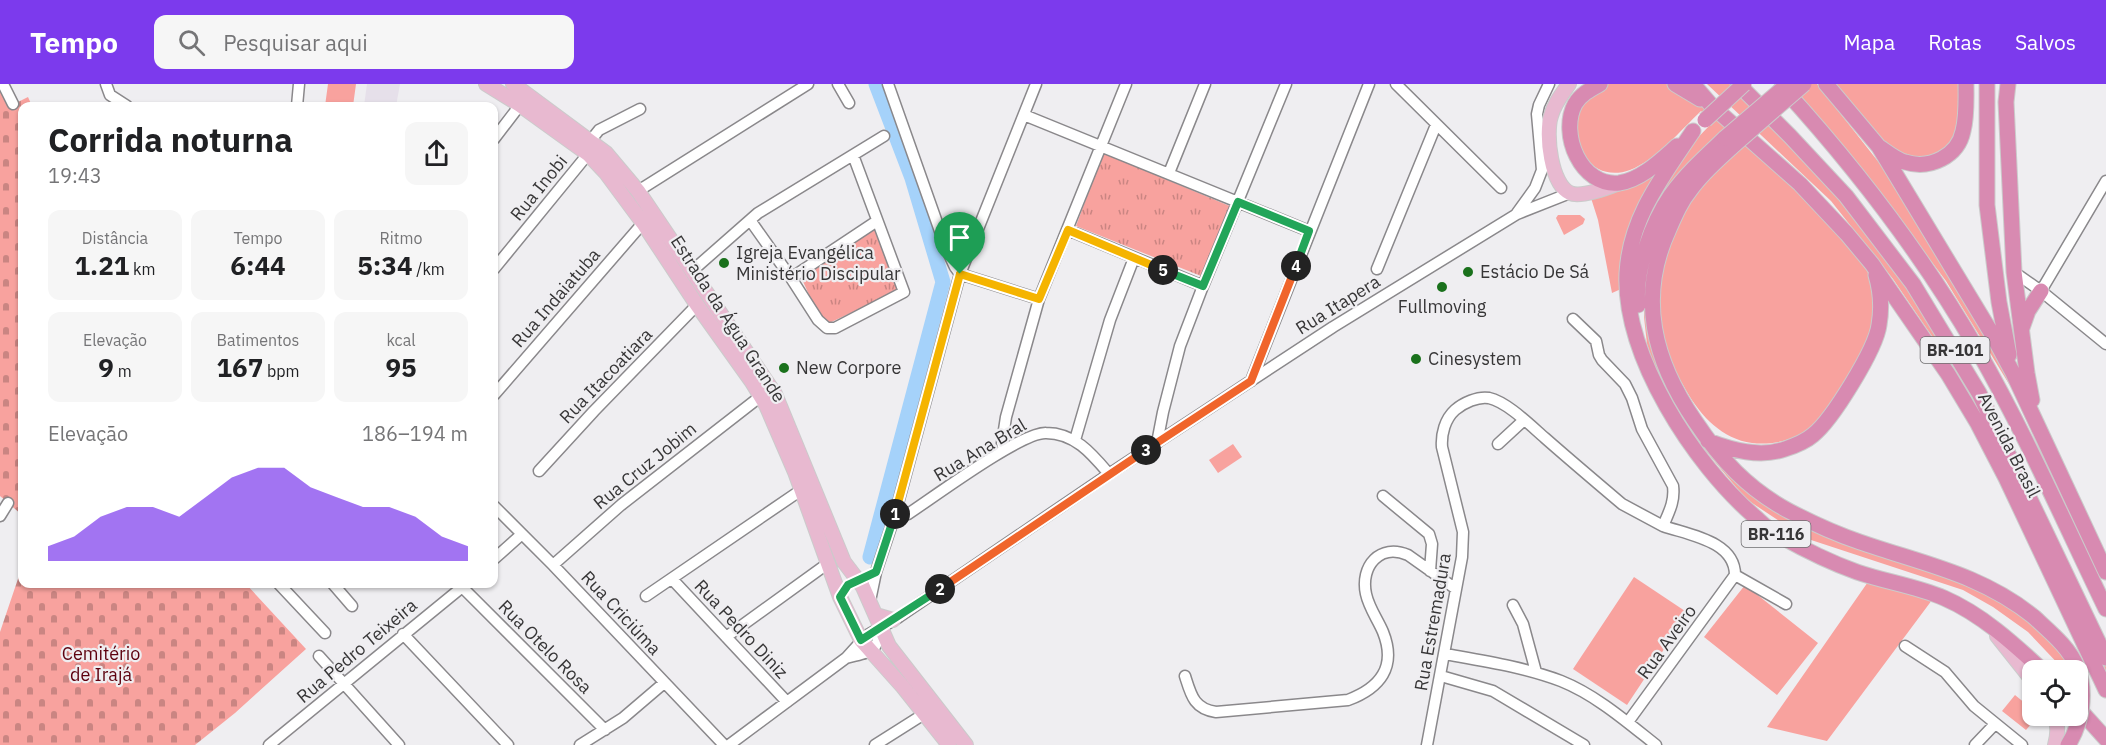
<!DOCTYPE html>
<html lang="pt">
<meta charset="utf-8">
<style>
:root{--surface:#fff;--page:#f6f6f6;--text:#202124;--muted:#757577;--accent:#7c3aed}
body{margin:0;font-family:"IBM Plex Sans",sans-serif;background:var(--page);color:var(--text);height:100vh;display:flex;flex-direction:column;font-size:22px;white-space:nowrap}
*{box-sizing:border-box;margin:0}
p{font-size:20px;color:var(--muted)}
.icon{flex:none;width:33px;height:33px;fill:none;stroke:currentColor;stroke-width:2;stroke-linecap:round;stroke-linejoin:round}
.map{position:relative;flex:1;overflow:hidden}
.side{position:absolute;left:18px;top:18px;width:480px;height:486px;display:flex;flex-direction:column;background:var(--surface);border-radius:12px;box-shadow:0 2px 4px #0004}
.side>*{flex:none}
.buttons{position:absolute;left:2022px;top:576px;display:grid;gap:12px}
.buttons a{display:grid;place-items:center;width:66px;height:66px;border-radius:12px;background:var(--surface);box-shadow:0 2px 4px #0004;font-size:30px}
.pin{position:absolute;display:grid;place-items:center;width:51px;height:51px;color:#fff;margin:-62px -26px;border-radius:50% 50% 50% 0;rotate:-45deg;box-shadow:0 0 6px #0007}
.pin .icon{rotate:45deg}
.km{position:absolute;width:30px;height:30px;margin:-15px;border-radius:50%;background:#222;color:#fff;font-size:16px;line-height:30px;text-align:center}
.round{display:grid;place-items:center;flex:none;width:63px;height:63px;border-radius:12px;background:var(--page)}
.overview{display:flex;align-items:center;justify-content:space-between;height:102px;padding:0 30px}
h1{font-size:33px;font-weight:700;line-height:45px}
.stats{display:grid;grid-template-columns:repeat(3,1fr);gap:9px;height:102px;padding:6px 30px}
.stats div{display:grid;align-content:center;border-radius:12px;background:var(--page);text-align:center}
.stats b{font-size:26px;font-weight:700}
.stats small{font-size:16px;font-weight:400}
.stats p{font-size:16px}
.chart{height:168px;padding:12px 30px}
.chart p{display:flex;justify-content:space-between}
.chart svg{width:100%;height:108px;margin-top:6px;fill:var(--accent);opacity:.7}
header{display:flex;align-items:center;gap:36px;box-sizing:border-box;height:84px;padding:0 30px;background:var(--accent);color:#fff}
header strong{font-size:28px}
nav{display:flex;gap:33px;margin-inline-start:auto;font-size:21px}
.search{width:420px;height:54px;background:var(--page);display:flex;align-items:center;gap:15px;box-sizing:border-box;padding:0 21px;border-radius:12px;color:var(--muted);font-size:22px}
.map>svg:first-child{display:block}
.built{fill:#e6e0ea}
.green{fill:#f8a29e}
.cemetery{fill:url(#cemetery-stones)}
.park{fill:url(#park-tufts)}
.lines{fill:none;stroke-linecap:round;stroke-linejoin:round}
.river{stroke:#a5d2fa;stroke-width:15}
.minor-casing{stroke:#8a888b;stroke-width:13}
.major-casing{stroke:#cbcbcb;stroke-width:16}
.highway-casing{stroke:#cbcbcb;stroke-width:17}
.minor{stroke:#fff;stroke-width:10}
.major{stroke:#e8b9d0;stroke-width:14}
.highway{stroke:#d88ab1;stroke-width:15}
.highway-bridge-casing{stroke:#cbcbcb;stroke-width:17;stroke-linecap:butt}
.highway-bridge{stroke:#d88ab1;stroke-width:15}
.split-1-casing{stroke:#fff;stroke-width:12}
.split-2-casing{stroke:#fff;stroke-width:12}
.split-3-casing{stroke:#fff;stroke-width:12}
.split-4-casing{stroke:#fff;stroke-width:12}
.split-5-casing{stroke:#fff;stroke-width:12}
.split-6-casing{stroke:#fff;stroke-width:12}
.split-1{stroke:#f5b400;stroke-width:8}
.split-2{stroke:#22a559;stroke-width:8}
.split-3{stroke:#f0652b;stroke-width:8}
.split-4{stroke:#f0652b;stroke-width:8}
.split-5{stroke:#22a559;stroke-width:8}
.split-6{stroke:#f5b400;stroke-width:8}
.poi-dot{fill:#1a711c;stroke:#efeef1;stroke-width:2}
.labels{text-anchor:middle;stroke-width:4.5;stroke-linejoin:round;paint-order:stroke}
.shield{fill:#efeef1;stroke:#6e6d6f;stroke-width:1.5}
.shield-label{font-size:16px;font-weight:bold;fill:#373637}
.street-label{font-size:18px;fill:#373637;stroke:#efeef1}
.poi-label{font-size:18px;fill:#373637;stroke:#efeef1;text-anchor:start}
.park-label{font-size:18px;fill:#5d000e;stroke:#efeef1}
</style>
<header>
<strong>Tempo</strong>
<div class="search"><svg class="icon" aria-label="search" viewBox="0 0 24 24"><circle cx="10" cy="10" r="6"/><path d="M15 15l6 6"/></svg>Pesquisar aqui</div>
<nav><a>Mapa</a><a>Rotas</a><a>Salvos</a></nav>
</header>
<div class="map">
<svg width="2106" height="661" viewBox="0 0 2106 661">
<defs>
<pattern id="cemetery-stones" width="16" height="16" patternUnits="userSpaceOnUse" patternTransform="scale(1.5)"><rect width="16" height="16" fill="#f8a29e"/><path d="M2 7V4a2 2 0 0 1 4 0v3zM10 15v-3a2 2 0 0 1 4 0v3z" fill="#ca8582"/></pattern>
<pattern id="park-tufts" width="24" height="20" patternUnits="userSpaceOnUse" patternTransform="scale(1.5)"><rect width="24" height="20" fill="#f8a29e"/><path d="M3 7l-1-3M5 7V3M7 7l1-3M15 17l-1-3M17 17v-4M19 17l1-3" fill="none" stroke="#ca8582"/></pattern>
</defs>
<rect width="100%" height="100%" fill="#efeef1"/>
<path class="built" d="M367,0H400L396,22H364Z"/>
<path class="green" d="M328,0H356L353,22H325Z
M1603,0H1675L1680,3C1739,50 1800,97 1846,156C1856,170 1869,186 1874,203C1876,212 1876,225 1875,235C1873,262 1850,288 1836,310C1830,319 1825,329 1818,337C1803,354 1775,362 1752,359C1722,355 1701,332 1687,308C1641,233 1653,162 1707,94C1716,83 1730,75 1740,64L1731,56C1711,75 1691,94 1677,117C1643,174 1638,246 1669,305C1677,320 1688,333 1697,346C1712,365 1726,387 1744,402C1752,408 1762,413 1771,419C1836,459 1912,476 1983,501L2004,512L2031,534L2068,580L2070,586H2064L2028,548L1993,523L1963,506L1805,454L1746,415L1685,342L1655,284L1647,260L1644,233L1645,192L1649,171L1658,146L1675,114L1698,83L1730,54L1723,48C1698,70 1671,93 1655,124C1642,149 1638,177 1632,204C1633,191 1633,176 1636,163C1646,113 1679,72 1713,38L1701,27C1681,46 1656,76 1630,86C1578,105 1552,24 1603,0Z
M1707,0H1732L1792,61L1902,188L1980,316L2106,581V589L2000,363L1946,273L1893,195L1831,117Z
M1787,0H1817L1884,85L1933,158L2028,331L1946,197L1871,97Z
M1836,0H1962C1962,13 1964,30 1960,41C1948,75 1914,85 1887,60C1869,42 1853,20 1836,0Z
M1656,90C1633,125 1630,165 1621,205L1612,209L1598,136L1591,114Z
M1558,131H1580L1585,135L1583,140L1564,151L1556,134Z
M1233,360L1242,373L1218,389L1209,376Z
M1634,493L1688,529L1627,621L1573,585Z
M1870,495L1935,512L1827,657L1767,643Z
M1745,501L1818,559L1777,611L1704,553Z
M2015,611L2032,625V632H2038L2026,646L2002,627Z"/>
<path class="cemetery" d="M0,0L12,21L28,13L32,22H22V431L0,412Z
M22,483V500H246L306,565L235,629L195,661H0V548Z"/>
<path class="park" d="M1103,69L1232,123L1201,192L1076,142Z
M876,142L901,205L823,242L801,193Z"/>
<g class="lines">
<path class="river" d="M870,473L943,198L912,94L876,0"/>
<defs>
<path id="minor" d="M3,0L13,20
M106,0L110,11L127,22
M838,0L849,19
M888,0L946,164L955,183L960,190L1039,215
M1396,0L1501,104
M297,22L299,0
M1024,31L1309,147
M494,55L520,21
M591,56L599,46L640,25
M1169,89L1205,0
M638,107L808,0
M1517,129L1535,104L1542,86L1537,30L1539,21L1549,0
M750,136L791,194L818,236L827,244H835L904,208L853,71
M1068,146L1203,202
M494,185L588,70
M1377,185L1436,41
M692,187L758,129L884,52
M2014,188L2041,207L2106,260
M791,194L877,137
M2041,207L2106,97
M1251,297L1369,0
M494,311L643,139
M1075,356L1110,236L1134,174
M1157,359L1163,328L1180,262L1203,202L1286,0
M1498,360L1524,336
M1004,366L1002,359L1006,333L1039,215L1126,0
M539,387L594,327L697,221
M1383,412L1429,450L1432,460L1430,487
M494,422L553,481L724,661
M0,432L8,419
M894,434L908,430C934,413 1021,348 1046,349C1075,349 1092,370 1109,390
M494,475L522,450
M553,481L621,421L761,312
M1735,491L1786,520
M672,495L787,618
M279,500L325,549
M333,500L352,522
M462,503L605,646
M646,512L807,402
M870,517L876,488L894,434L960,190L1036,0
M1513,521L1523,540L1536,588
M403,550L508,661
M726,553L827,480
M1905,562L1945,588L1974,622L2022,661
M1445,570C1484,577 1524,583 1561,597C1596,611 1627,638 1656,661
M319,572L399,661
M846,574C868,568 879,570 880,543
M1185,592C1191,611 1194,625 1216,628L1348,616C1380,604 1397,583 1383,548C1378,536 1369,524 1366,510C1360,482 1380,459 1408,471L1456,505
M1441,592L1493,607L1584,661
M1628,638L1735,491C1735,457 1689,451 1663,442
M269,661L466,500
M580,661L623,634L664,599
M729,661L846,574L866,552L899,533L1109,390L1333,243L1517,130L1570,109
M875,661L924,630
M1427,661L1462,473L1463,448L1442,363C1441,350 1445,335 1455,326C1463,319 1478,312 1489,314C1507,318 1530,341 1545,354C1570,376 1596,398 1622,420L1663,442C1669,428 1675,417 1673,402L1642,345L1632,314L1625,300L1602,276L1599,271L1596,257L1573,235
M1975,661L1995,640"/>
<path id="major" d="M486,0L520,21L588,70L606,89L643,139L697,221L752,298L766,321L795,388L840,513L861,556L903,603L949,661
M513,0L606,69L638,107L775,310L844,478L863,503L889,562L966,661
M1569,0C1562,10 1554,20 1551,32C1545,50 1551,101 1570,109C1581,114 1609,103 1619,99
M876,531L893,536
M1997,552L2032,596
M2055,661C2058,651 2058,641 2055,632"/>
<path id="highway" d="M1600,0C1591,5 1581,10 1575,20C1559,50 1581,103 1619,99C1641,96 1661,76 1677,62
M1675,0L1700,15
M1693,0L1711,21L1800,100L1847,150L1872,180L1948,290L1978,340L2006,394L2106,606
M1738,0L1790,52L1846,112L1913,200L1979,309L2106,574
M1826,0L1879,63L1992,250L2013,289L2106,488
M1987,0V121L1999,218L2009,271
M2008,0L2006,18L2014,188L2027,289L2032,316
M1782,3C1855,83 1922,170 1977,265C2025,349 2064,438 2106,525
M1693,47C1663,92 1630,133 1627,189C1623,272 1694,380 1754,432C1761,438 1767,445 1775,449C1801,464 1829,478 1857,488C1886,498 1916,502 1944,514C1981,530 2013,559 2042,586
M1735,60C1720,74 1703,88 1691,105C1681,117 1675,131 1669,145C1637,214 1654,277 1695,337C1721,376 1748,405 1789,427C1812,439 1836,450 1860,458C1923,480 1981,490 2034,533
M1881,64C1888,69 1897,76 1905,78C1930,86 1958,72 1963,47C1967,32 1966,15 1966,0
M1638,221C1634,187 1652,139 1671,111C1686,90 1706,72 1725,54
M2022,244L2028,227L2041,207
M1708,357C1732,366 1760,374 1785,365C1794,362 1805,358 1813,351C1832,336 1876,265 1879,241C1882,224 1881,208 1876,191
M2078,624L2106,655"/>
</defs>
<use href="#minor" class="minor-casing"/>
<use href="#major" class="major-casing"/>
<use href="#highway" class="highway-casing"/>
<use href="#minor" class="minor"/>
<use href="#major" class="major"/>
<use href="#highway" class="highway"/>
<defs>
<path id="highway-bridge" d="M1705,36L1744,0
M1725,54L1788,0
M1735,60L1804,0
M2034,533C2050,548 2069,563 2077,583C2087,608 2082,639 2068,661"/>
</defs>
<use href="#highway-bridge" class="highway-bridge-casing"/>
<use href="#highway-bridge" class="highway-bridge"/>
</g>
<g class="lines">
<defs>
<path id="split-1" d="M895,430L960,190"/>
<path id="split-2" d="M895,430L876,488L848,501L840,513L861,556L940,505"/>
<path id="split-3" d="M940,505L1146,366"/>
<path id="split-4" d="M1146,366L1251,297L1296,182"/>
<path id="split-5" d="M1163,186L1203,202L1238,118L1309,147L1296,182"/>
<path id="split-6" d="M960,190L1039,215L1068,146L1163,186"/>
</defs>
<use href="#split-1" class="split-1-casing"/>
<use href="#split-2" class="split-2-casing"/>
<use href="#split-3" class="split-3-casing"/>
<use href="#split-4" class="split-4-casing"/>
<use href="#split-5" class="split-5-casing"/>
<use href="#split-6" class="split-6-casing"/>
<use href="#split-1" class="split-1"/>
<use href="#split-2" class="split-2"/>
<use href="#split-3" class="split-3"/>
<use href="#split-4" class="split-4"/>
<use href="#split-5" class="split-5"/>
<use href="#split-6" class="split-6"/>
</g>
<g class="poi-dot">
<circle cx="724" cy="179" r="6"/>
<circle cx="1468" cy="188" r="6"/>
<circle cx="1442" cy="203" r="6"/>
<circle cx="1416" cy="275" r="6"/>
<circle cx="784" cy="284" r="6"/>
</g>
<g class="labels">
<g class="shield">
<rect x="1920.5" y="253" width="69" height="26" rx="4.5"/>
<rect x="1741.5" y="437" width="69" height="26" rx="4.5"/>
</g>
<g class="shield-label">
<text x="1955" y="272">BR-101</text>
<text x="1776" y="456">BR-116</text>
</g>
<g class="street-label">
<text transform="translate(539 104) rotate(-51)" y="6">Rua Inobi</text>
<text transform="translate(556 214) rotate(-49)" y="6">Rua Indaiatuba</text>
<text transform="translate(1338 221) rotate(-32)" y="6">Rua Itapera</text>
<text transform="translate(728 235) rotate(57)" y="6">Estrada da Água Grande</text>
<text transform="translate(606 292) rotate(-46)" y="6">Rua Itacoatiara</text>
<text transform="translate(2009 361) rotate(63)" y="6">Avenida Brasil</text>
<text transform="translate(980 366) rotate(-31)" y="6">Rua Ana Bral</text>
<text transform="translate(645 382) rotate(-39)" y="6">Rua Cruz Jobim</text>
<text transform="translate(621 529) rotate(47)" y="6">Rua Criciúma</text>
<text transform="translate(1433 538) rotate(-80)" y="6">Rua Estremadura</text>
<text transform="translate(741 545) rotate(47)" y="6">Rua Pedro Diniz</text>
<text transform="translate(1667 558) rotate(-54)" y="6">Rua Aveiro</text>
<text transform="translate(545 563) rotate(45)" y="6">Rua Otelo Rosa</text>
<text transform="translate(357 567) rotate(-40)" y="6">Rua Pedro Teixeira</text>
</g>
<g class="poi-label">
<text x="736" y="175">Igreja Evangélica<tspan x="736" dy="21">Ministério Discipular</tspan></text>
<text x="1480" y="194">Estácio De Sá</text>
<text x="1442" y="229" text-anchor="middle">Fullmoving</text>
<text x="1428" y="281">Cinesystem</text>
<text x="796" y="290">New Corpore</text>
</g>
<g class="park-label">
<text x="101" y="576">Cemitério<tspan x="101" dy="21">de Irajá</tspan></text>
</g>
</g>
</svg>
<div class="buttons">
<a><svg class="icon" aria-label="locate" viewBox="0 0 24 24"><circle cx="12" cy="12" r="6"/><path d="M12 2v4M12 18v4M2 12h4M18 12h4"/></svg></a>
</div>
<div class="pin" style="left:960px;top:190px;background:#1e9e55"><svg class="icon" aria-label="arrive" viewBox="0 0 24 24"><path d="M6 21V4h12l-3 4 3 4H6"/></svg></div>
<b class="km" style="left:895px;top:430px">1</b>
<b class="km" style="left:940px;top:505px">2</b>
<b class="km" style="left:1146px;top:366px">3</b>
<b class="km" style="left:1296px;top:182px">4</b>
<b class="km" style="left:1163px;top:186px">5</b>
<section class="side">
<div class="overview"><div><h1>Corrida noturna</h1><p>19:43</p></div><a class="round"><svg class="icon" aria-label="share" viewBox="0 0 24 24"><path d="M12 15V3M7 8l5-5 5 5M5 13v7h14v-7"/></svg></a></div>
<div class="stats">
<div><p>Distância</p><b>1.21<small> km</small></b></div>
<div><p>Tempo</p><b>6:44</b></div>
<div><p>Ritmo</p><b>5:34<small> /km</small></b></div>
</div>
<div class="stats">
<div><p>Elevação</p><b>9<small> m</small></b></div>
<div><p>Batimentos</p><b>167<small> bpm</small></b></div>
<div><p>kcal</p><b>95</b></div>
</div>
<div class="chart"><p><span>Elevação</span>186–194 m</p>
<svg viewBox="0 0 160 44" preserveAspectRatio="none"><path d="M0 44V38L10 34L20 26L30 22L40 22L50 26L60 18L70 10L80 6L90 6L100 14L110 18L120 22L130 22L140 26L150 34L160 38V44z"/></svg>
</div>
</section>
</div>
